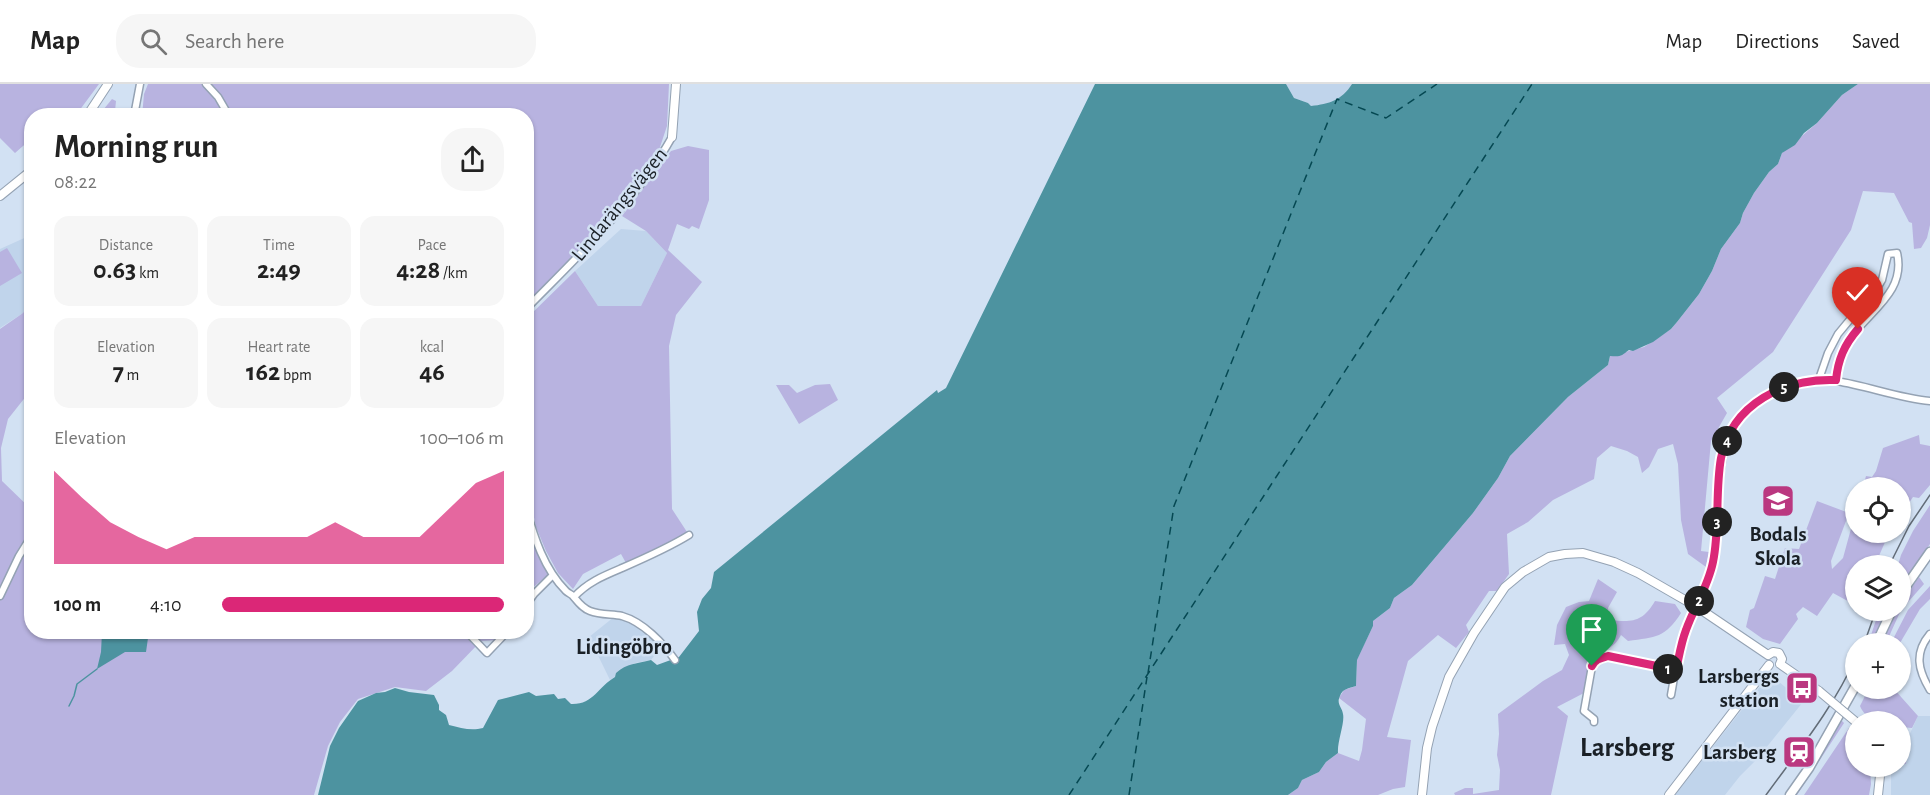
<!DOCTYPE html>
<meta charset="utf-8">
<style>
:root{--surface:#fff;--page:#f6f6f6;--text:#222;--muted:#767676;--line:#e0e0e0;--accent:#db2777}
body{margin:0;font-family:"Alegreya Sans",sans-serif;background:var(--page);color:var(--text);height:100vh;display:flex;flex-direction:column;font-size:22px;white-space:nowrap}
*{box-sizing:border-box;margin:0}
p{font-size:20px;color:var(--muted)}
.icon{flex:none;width:33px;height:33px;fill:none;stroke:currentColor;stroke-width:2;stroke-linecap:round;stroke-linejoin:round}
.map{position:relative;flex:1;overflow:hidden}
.details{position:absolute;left:24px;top:24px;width:510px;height:531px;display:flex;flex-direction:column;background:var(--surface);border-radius:24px;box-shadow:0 2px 4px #0004}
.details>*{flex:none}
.buttons{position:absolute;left:1845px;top:393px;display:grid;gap:12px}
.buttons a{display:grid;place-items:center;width:66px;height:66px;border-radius:50%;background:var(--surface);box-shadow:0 2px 4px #0004;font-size:30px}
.pin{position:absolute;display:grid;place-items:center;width:51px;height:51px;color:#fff;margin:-62px -26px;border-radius:50% 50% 50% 0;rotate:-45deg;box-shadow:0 0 6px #0007}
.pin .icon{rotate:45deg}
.km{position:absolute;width:30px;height:30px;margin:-15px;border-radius:50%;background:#222;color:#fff;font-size:16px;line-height:30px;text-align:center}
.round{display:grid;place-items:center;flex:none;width:63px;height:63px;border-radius:24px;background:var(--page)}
.summary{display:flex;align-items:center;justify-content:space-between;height:102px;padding:0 30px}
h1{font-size:33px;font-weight:700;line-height:45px}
.figures{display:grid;grid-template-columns:repeat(3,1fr);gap:9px;height:102px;padding:6px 30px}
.figures div{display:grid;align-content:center;border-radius:15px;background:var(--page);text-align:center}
.figures b{font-size:26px;font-weight:700}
.figures small{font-size:16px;font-weight:400}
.figures p{font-size:16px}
.chart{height:168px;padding:12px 30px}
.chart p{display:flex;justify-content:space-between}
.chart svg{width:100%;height:108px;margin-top:6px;fill:var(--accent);opacity:.7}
ul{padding:0 30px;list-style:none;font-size:20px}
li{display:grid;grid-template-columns:96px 72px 1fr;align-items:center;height:45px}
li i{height:15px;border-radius:8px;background:var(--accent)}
header{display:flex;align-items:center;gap:36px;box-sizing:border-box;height:84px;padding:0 30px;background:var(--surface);border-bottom:2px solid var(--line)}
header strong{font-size:28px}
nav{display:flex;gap:33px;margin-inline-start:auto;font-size:21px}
.search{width:420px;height:54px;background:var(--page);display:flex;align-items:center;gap:15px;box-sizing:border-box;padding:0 21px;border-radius:24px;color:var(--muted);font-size:22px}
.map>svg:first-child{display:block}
.built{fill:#c0d4eb}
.green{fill:#b8b3e0}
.water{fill:#4d93a0}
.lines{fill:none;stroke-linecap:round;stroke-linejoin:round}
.stream{stroke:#4d93a0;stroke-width:1.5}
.ferry{stroke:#054852;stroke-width:1.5;stroke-dasharray:8 6;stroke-linecap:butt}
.minor-casing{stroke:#94a2b3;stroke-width:9}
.tertiary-casing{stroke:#94a2b3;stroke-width:10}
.secondary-casing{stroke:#94a2b3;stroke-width:11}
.minor{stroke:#fff;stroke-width:6}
.tertiary{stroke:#fff;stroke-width:8}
.secondary{stroke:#fff;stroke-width:8}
.tram{stroke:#626c77;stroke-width:1.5}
.tertiary-bridge-casing{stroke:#94a2b3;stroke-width:10;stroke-linecap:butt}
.tertiary-bridge{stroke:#fff;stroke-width:8}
.route-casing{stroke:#fff;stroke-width:12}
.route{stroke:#db2777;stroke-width:8}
.labels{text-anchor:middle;stroke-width:5;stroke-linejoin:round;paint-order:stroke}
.street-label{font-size:21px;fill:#1a2026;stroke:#d2e1f3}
.poi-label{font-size:21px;font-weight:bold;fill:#1a2026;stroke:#d2e1f3;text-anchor:end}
.neighbourhood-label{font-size:22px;font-weight:bold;fill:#1a2026;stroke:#d2e1f3}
.district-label{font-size:27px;font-weight:bold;fill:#1a2026;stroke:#d2e1f3}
</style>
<header>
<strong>Map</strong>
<div class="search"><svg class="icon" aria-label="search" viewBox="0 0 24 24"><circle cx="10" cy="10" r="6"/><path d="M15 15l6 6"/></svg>Search here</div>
<nav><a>Map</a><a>Directions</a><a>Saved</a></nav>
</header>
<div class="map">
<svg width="1930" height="711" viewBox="0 0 1930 711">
<rect width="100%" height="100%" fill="#d2e1f3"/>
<path class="built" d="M1286,0H1352L1344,11L1337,15L1326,20L1311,22L1308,19L1294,14Z
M621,145L646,147L667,169L641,222H598L575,187Z
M31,151V218L23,229L0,244V165Z
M614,533L632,539L662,562L651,576L635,579L610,596L589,553Z
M1772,592L1803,618L1757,675L1740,692L1725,711H1675L1766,595Z
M1918,632H1930V711H1891V683L1900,682L1901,680H1906L1907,656Z"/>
<path class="green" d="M0,0H99L76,31L32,32L31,55L15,69L0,54Z
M148,0H202L213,13L225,31L142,32L144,10Z
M209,0H669L667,42L658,69L576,169L527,220L526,32L232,31L215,7Z
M1858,0H1930V141L1927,154L1921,164L1914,165L1912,139L1909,138L1894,109L1863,107L1851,146L1773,268L1717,314L1727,329L1711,357L1701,467L1709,468L1706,483L1688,470L1681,436L1678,380L1673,360L1658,365L1649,383L1642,389L1638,373L1627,367L1611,362L1597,374L1594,395L1553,416L1528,438L1507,450L1509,490L1497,507H1489L1466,541L1469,548L1456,564L1438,551L1408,577L1387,653L1411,656L1405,703L1393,705L1378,711H1288L1298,704L1302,696L1319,688L1326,678L1338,669L1359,677L1362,666L1366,635L1339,614L1344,606L1356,602L1357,575L1373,542V537L1390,524L1394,514L1412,501L1473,429L1498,394L1510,372L1568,313L1608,281L1610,272L1644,263L1671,245L1677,238L1699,210L1712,187L1721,165L1740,139L1743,129L1754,109L1769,88L1778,80L1782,69L1817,39L1842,11Z
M112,15L116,17L115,27L117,31H99Z
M688,62L709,66V116L699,145L692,142L689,145L677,140L668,166L702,198L676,231L669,262L672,425L687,448L675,456L626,479L621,470L583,490L573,505L558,489L546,467L536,443L527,400V234L575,187L598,222H641L667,169L646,147L622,132L671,67Z
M7,164L22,189L0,202V168Z
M31,218V306L8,335L1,364L2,397L31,425L32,548H502L498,556L481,557L452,587L426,607L395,603L358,615L340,638L328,662L314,711H0V245L23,229Z
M830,300L838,316L799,340L776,301H789L797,309L815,301Z
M1919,351L1920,360L1930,362V401L1919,414L1913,413L1901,431L1900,404L1863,403L1866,392L1872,393L1876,387L1883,364Z
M1817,417L1849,429L1831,477L1832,485L1843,474L1855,430L1856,448L1889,449L1875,481L1856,482L1855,521L1833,509L1817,532L1803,523L1796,530L1798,535L1780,560L1763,555L1746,543L1750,526L1754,524L1765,492L1775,495L1785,464L1799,465Z
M1930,421V460L1901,501L1900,482L1898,481L1901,471L1913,447Z
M526,439L548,491L531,505L527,511Z
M1919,493L1924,500L1901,526L1886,559H1881L1897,527L1900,526L1902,518Z
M1598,495L1617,508L1608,524L1609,536C1632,538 1642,539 1655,517L1675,520L1681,529C1665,554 1656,553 1628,557L1621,551C1613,567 1600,566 1592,576C1586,584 1586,600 1584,609L1557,623L1568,632L1551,711H1455L1454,709L1465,704H1473V710L1499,706L1500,686L1497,671L1499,650L1498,630L1543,597L1562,586L1569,571L1565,560L1554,561L1557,541L1566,523L1579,518L1589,517Z
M1930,502V515L1920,525L1900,559H1891L1908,526Z
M1879,527H1888L1872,559L1868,560Z
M1869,604L1894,605L1918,632L1912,644L1901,643L1900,638C1884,638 1867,639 1860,622Z
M1840,635L1844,639L1797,711H1795Z
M1849,644L1855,650L1856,682L1870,683L1871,700L1869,711H1804Z
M1901,653L1907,656L1906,680H1901Z"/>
<path class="water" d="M1095,0H1286L1294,14L1308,19L1311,22C1329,20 1342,16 1352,0H1858L1842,11L1817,39L1804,49L1795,61L1782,69L1778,80L1769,88L1754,109L1743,129L1740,139L1721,165L1712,187L1699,210L1677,238L1671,245L1653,258L1633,267L1629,266C1621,272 1621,273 1610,272L1608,281L1568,313L1510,372L1498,394L1473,429L1412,501L1394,514L1390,524L1373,537V542L1357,576L1356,602C1349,604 1342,605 1340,612C1336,620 1342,623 1343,630C1345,639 1337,658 1338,669L1326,678L1319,688L1302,696L1298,704L1288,711H318L330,662L339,644L358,617L376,609L385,608L395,604L409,608L434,611L439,621V626L446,631L449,641C461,644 471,647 483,644L498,616L529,608L536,612L554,610L558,615L565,614L571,620C593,621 598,603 615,593L616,589C627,579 637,580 651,576L657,581L679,573L699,547L697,528L702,515L711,504L714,488L937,306L938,309L946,304Z
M102,548H146L148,554L146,568H125L97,585L101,568Z"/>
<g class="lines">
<path class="stream" d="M69,622L74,612L77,600L97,585"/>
<path class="ferry" d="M1148,589L1174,422L1337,15L1386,34L1437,0
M1069,711L1532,0
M1129,711L1147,593"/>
<defs>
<path id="minor" d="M206,0L218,13L229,32
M134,32L140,0
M526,225C578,172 635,119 672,53
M1819,295L1828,269L1838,250L1857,227L1873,211L1882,196L1888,170L1897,169C1906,207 1871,226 1852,252C1842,266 1837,280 1836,296
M526,424C534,453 544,485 566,507C568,509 571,510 573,512C578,518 582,524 590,527C600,531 612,530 622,532C643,538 663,559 675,576
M0,512L19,472L32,451
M574,513C588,498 603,492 622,484C645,474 668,464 689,451
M526,521L534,510L553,491
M467,548L487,569L507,548
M1930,550C1914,569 1918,586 1930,606
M1671,611C1675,589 1678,566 1686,545C1696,520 1710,499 1714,472C1724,411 1704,341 1774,307C1793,298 1816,293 1836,297C1868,302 1898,314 1930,317
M1594,638V635L1584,627L1592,582L1600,574L1608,572L1676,586"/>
<path id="tertiary" d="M87,32L108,0
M672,53L676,0
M0,112L32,86
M1768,571L1773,568L1779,569L1782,575L1780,580
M1780,580L1819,607
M1422,711L1427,664L1432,643L1449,593L1474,549L1505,503L1523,488L1549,473L1565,470L1583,469L1614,478L1638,489L1697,523L1768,571
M1669,711L1769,581
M1878,711L1881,682"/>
<path id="secondary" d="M1900,511L1930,468
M1876,560L1892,526
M1790,711L1809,684L1856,601"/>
</defs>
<use href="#minor" class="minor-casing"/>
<use href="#tertiary" class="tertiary-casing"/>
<use href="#secondary" class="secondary-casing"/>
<use href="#minor" class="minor"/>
<use href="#tertiary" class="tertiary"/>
<use href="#secondary" class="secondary"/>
<path class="tram" d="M1889,482L1909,442L1930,411
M1864,560L1876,526
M1766,711C1798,667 1834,623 1856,573"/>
<defs>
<path id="tertiary-bridge" d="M1819,607L1856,638"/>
</defs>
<use href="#tertiary-bridge" class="tertiary-bridge-casing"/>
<use href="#tertiary-bridge" class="tertiary-bridge"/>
</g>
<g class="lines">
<defs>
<path id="route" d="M1592,582C1595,575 1601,574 1608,572L1676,586C1679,573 1681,559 1686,546C1694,523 1708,503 1713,478C1720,444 1715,408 1721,374C1732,319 1785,294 1836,296C1838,276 1844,261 1858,245"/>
</defs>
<use href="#route" class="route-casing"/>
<use href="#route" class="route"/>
</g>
<defs>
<symbol id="school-square" viewBox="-11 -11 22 22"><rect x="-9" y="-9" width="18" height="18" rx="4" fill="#ba3880" stroke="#d2e1f3"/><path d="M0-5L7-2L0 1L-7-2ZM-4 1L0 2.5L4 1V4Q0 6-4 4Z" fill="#fff"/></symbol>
<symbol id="bus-square" viewBox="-11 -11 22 22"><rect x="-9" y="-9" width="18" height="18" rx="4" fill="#ba3880" stroke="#d2e1f3"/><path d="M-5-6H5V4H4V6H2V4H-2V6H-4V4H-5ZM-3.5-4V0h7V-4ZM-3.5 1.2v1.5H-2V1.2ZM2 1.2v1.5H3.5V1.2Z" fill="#fff"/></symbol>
<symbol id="station-square" viewBox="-11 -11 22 22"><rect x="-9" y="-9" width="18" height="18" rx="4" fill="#ba3880" stroke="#d2e1f3"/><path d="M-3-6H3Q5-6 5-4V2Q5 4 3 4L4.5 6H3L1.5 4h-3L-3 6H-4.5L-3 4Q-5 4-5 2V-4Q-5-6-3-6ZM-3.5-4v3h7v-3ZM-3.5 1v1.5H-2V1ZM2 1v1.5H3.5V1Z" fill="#fff"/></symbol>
</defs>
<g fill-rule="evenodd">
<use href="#school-square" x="1759" y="398" width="38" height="38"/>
<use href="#bus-square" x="1783" y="585" width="38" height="38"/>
<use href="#station-square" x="1780" y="649" width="38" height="38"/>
</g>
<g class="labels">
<g class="street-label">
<text transform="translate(619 120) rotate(-51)" y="7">Lindarängsvägen</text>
</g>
<g class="poi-label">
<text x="1778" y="457" text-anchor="middle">Bodals<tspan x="1778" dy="24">Skola</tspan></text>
<text x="1779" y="599">Larsbergs<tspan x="1779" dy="24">station</tspan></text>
<text x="1776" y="675">Larsberg</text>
</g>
<g class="neighbourhood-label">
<text x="624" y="570">Lidingöbro</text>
</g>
<g class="district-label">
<text x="1627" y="672">Larsberg</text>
</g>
</g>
</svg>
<div class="buttons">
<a><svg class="icon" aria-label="locate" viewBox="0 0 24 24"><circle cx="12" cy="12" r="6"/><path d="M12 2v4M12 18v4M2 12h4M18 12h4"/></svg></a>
<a><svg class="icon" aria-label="layers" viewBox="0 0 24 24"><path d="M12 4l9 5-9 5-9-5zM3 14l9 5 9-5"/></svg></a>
<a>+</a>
<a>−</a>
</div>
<div class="pin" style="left:1592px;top:582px;background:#1e9e55"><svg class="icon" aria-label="arrive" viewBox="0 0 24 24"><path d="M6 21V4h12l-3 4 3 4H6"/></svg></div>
<div class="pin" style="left:1858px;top:245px;background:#d93025"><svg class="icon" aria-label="check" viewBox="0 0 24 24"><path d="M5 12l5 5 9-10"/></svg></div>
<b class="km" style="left:1668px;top:585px">1</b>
<b class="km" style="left:1699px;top:517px">2</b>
<b class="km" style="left:1717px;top:438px">3</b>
<b class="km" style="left:1727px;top:357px">4</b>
<b class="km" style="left:1784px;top:303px">5</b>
<section class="details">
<div class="summary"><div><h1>Morning run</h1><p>08:22</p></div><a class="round"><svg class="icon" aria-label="share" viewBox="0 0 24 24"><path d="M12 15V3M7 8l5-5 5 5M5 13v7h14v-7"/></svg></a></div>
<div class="figures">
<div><p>Distance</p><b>0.63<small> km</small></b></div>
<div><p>Time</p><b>2:49</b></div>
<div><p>Pace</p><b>4:28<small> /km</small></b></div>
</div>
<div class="figures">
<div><p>Elevation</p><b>7<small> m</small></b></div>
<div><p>Heart rate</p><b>162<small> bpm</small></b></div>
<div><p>kcal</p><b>46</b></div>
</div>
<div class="chart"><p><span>Elevation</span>100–106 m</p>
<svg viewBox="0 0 160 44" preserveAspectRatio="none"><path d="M0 44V6L10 17L20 27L30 33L40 38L50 33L60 33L70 33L80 33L90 33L100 27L110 33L120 33L130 33L140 22L150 11L160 6V44z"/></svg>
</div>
<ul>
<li><b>100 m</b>4:10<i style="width:100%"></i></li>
</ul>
</section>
</div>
